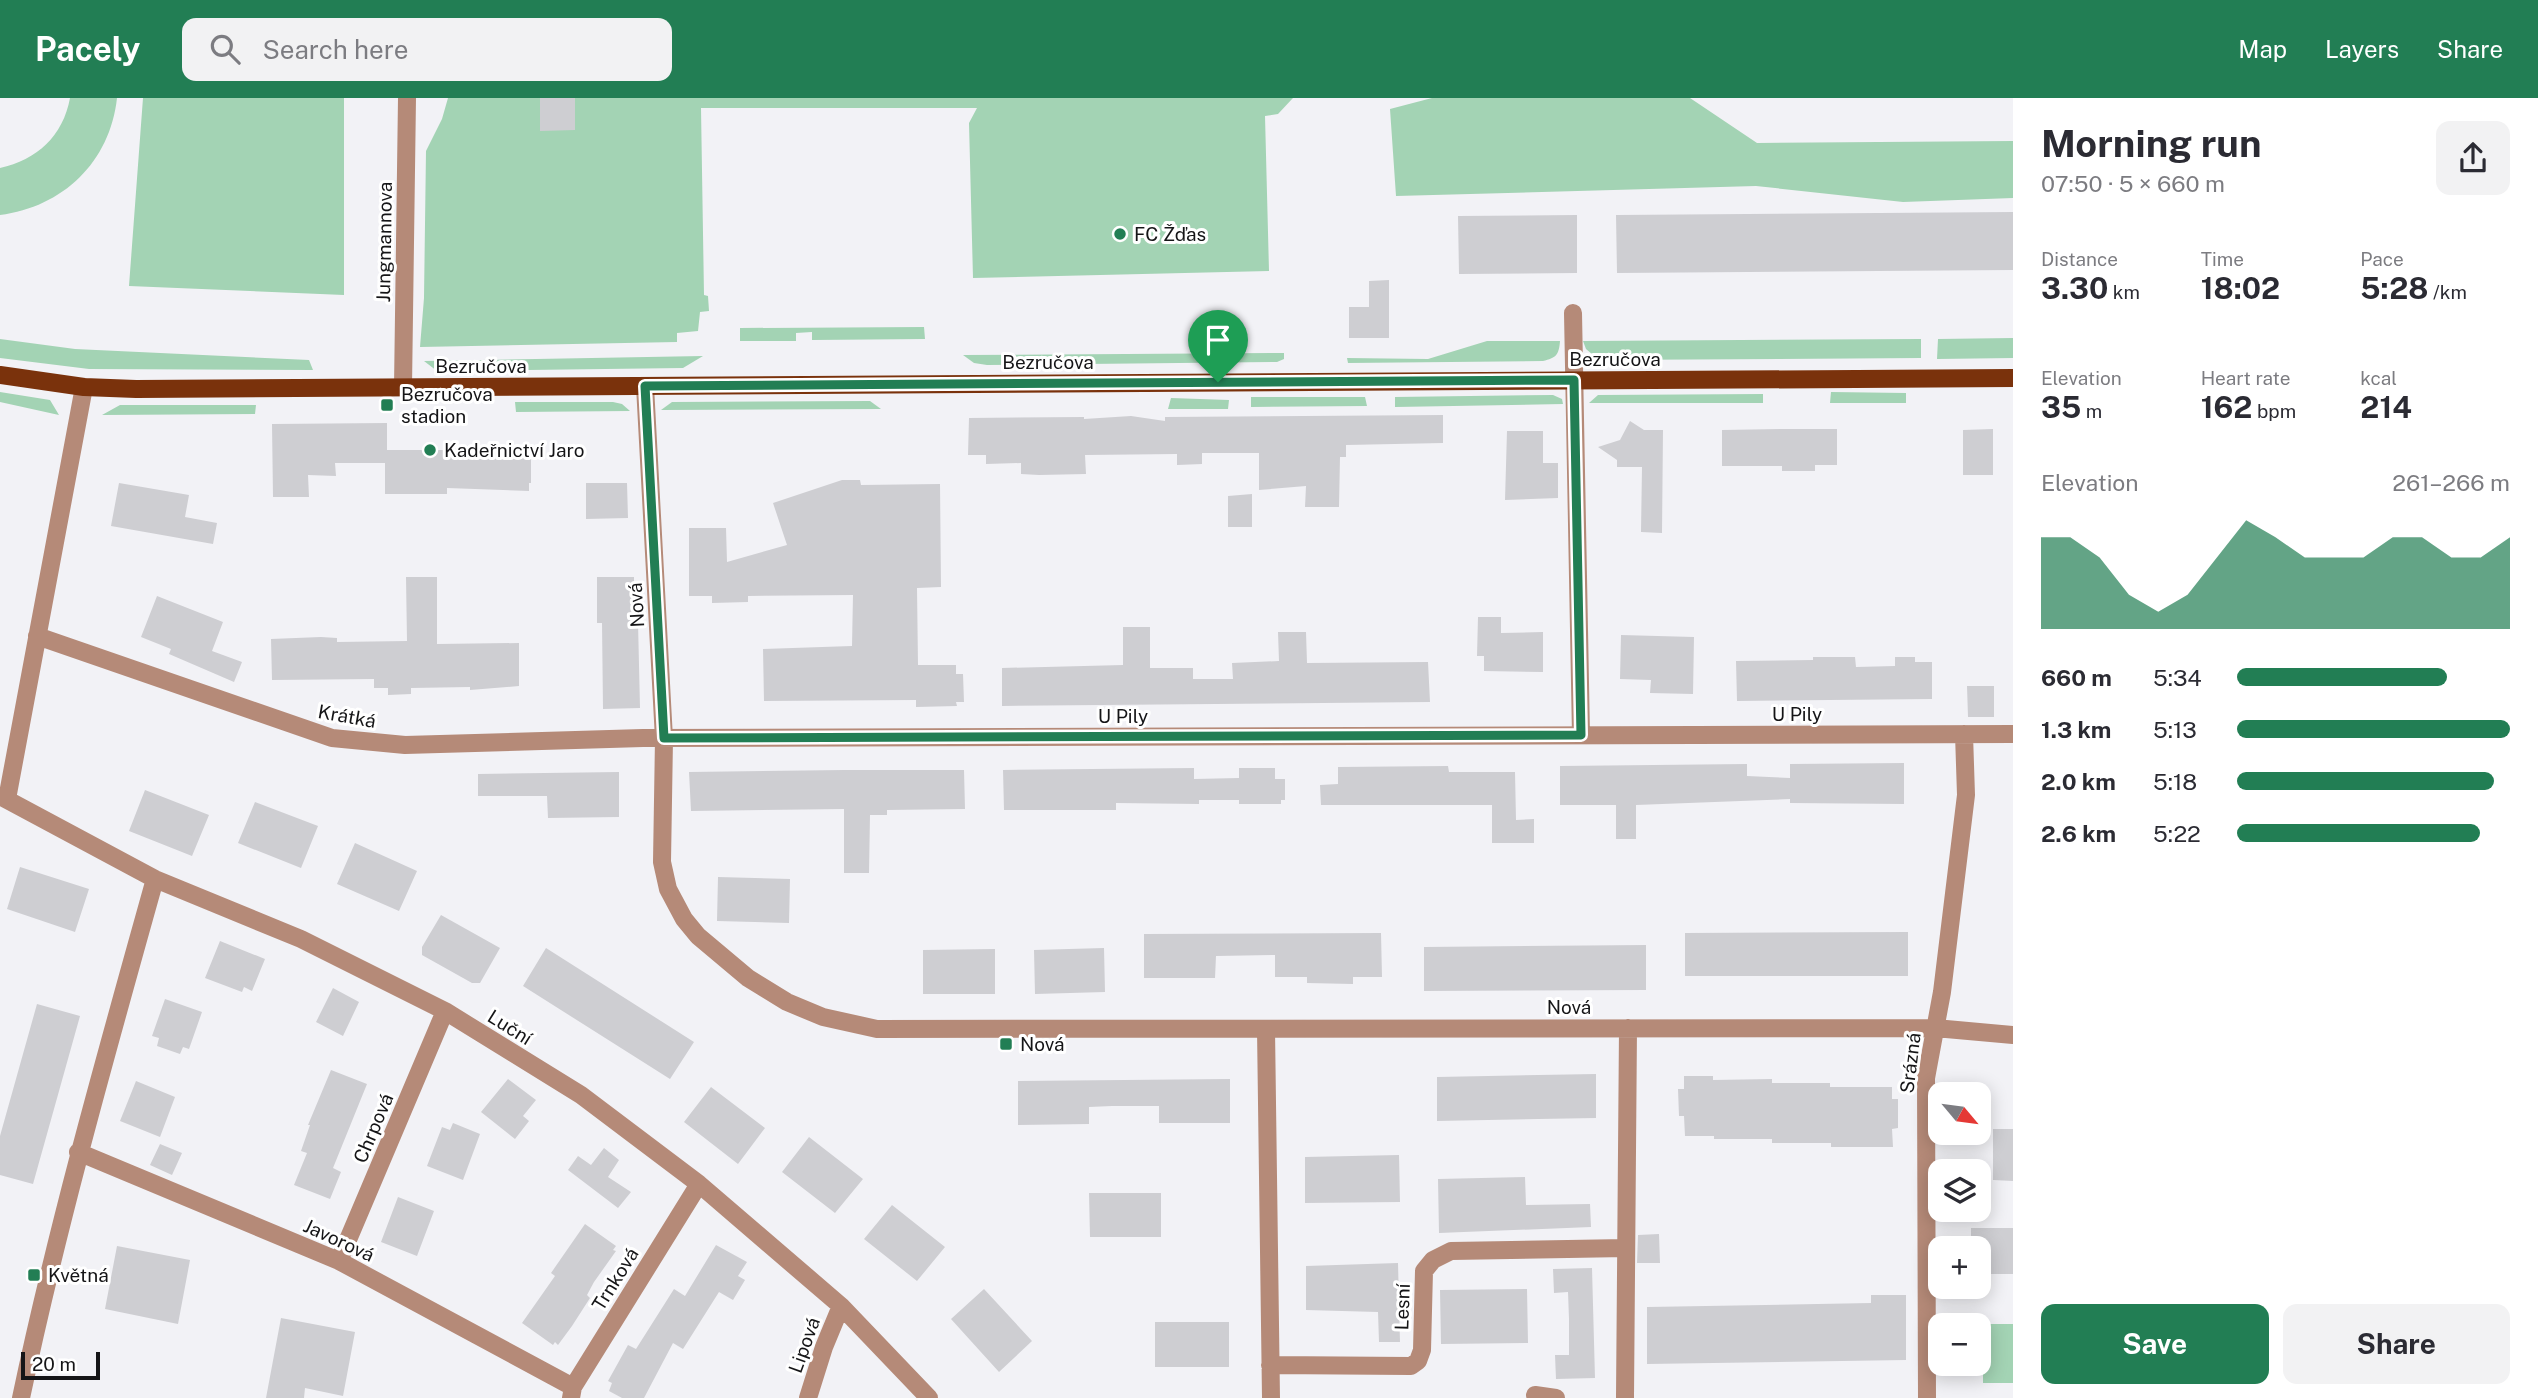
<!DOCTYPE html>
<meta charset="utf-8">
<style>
:root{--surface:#fff;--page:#f2f2f3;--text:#2b2b33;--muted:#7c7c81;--accent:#227e54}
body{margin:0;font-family:"Public Sans",sans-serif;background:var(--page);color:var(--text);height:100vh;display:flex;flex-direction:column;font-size:26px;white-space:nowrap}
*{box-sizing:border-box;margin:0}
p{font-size:23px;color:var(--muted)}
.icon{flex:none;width:38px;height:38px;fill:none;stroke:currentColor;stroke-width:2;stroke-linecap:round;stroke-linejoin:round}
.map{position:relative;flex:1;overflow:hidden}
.panel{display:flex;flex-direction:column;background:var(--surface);width:525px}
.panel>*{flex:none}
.needle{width:46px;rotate:119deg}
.fabs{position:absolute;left:1928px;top:984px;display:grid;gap:14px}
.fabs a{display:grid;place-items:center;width:63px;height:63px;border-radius:14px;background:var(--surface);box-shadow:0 4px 18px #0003;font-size:35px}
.scale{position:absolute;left:21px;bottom:18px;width:79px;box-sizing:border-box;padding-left:7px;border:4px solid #151517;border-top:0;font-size:19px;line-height:24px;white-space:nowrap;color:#151517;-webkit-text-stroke:5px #fff;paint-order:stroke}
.pin{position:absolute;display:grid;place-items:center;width:60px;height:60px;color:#fff;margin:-72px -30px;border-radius:50% 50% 50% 0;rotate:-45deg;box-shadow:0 0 7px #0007}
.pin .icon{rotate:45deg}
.round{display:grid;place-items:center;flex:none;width:74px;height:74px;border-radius:14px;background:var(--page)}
.headline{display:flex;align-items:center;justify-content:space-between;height:119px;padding:0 28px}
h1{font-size:38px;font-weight:700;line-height:52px}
.figures{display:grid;grid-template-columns:repeat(3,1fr);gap:10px;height:119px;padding:7px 28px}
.figures div{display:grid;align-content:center}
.figures b{font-size:30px;font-weight:700}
.figures small{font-size:19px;font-weight:400}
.figures p{font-size:19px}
.chart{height:196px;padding:14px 28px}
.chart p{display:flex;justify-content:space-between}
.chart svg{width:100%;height:126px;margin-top:7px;fill:var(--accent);opacity:.7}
.action{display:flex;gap:14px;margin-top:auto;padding:14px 28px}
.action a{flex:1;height:80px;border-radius:14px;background:var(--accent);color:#fff;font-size:28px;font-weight:700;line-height:80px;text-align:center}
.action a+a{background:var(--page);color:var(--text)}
ul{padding:0 28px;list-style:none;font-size:23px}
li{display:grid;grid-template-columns:112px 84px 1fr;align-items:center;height:52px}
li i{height:18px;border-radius:9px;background:var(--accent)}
header{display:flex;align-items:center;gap:42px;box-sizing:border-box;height:98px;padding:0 35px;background:var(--accent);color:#fff}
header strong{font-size:33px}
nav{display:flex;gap:38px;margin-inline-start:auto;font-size:24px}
.search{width:490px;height:63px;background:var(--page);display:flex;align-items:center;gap:18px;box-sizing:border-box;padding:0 24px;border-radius:14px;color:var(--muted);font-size:26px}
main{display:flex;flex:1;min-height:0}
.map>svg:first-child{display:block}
.green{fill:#a3d3b4}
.building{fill:#ceced2}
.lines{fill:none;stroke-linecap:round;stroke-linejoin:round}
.minor{stroke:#b58a78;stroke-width:18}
.primary{stroke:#7a320c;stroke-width:18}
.route-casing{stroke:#fff;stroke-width:14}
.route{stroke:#227e54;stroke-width:9}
.poi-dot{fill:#227e54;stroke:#fff;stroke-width:2.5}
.labels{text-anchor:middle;stroke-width:6;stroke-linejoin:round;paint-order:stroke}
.poi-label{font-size:19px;fill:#151517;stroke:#fff;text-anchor:start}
.street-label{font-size:19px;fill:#151517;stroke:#fff}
</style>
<header>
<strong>Pacely</strong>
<div class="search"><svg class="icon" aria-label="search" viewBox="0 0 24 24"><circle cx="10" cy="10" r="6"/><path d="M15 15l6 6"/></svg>Search here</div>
<nav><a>Map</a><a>Layers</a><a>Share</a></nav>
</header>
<main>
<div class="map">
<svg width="2013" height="1300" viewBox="0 0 2013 1300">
<rect width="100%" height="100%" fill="#f2f2f6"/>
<path class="green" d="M70,0H117C110,64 63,109 0,117V70C37,62 63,38 70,0Z
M143,0H344V197L129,188Z
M448,0H1293L1278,16L1265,18L1269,173L973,180L969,25L977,10H701L704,197L708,198L709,213L700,214L698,233L677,235V244L420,249L424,200L426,53L442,21Z
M1432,0H1690L1757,45L2013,43V100L1903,104L1756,88L1396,98L1390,11Z
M924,229L925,241L812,242V234L796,235V243H740V230Z
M2013,240V260L1937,261L1938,241Z
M0,241L75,251L309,262L313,272L89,271L0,260Z
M1921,241V260L1599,262L1586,251L1583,243Z
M1487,243H1560C1559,257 1556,260 1543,263L1348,265L1347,260L1428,261Z
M1284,255V261L1277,264L987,267L974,265L963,257Z
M703,258L683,270L437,273L424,263Z
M0,294L50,302L59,317L0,304Z
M1831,294L1906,295V305H1830Z
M1763,296V305H1589L1598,297Z
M1553,297L1562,301L1563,306L1395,309V299Z
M1251,299H1365L1367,308L1251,309Z
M1171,300L1229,302L1228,311H1168Z
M870,303L881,311L661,312L672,304Z
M515,304H613L622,306L630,313L516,314Z
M120,307H256L255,316L102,317Z
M1983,1226H2013V1285H1983Z"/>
<path class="building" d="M540,0H575V32L540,33Z
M2013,114V172L1617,175L1616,117Z
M1577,117V175L1459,176L1458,118Z
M1389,182V240H1349V209H1369V183Z
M1443,317V345L1346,347V359H1340L1339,409H1305L1306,388L1259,392V355H1202V366L1177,367V356L1085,357L1086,376L1039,377L1021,376V365L986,366V357H968L969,320L1084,319V321L1131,318L1165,323V319Z
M1630,323L1644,332H1663L1662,435L1641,434L1642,369H1617V362L1598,349L1620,342Z
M387,325V352H444V348L531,347V385H529V393L447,390V396H385V365H335L336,378L308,377L309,399H273L272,326Z
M1782,331H1837V367H1815V373H1782V368H1722V332Z
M1993,331V377H1963V332Z
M1507,333H1543V365H1558V400L1505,402Z
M842,382H860L861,387L940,386L941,489L917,490L918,567H956V576H963L964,604H956L957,608L916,609V602L764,603L763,551L852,548L853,497L748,498V504L712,505V498H689V430H726L727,464L787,447L773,405Z
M119,385L189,397L185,419L217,425L213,446L111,428Z
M586,385H627L628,420L586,421Z
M1252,396V429H1228V398Z
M406,479H437V546L519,545V588L470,592V589L411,590V596L388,597V590H374V581L272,582L271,541L321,539L337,540V544L407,543Z
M597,479H634V496H642V524H638L640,610L603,611L602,525H597Z
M157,498L223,524L212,553L242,564L234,584L169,556L171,551L141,539Z
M1478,519H1501V535L1543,534V574L1484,573V558H1477Z
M1123,529H1150V570H1193V581H1233L1232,565L1279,563L1278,534H1306L1307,565L1428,564L1430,604L1002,608V570L1123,567Z
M1621,537L1694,539L1693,596L1650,595L1651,582L1620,581Z
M1813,559H1855L1856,569L1895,568V559H1915V564H1932V601L1737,603L1736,563L1813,562Z
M1967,588H1994V619H1968Z
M1904,665V706L1790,705V701L1636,707V741H1616V707H1560V668L1747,666V678L1790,680V666Z
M1448,668L1449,674H1515L1516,722L1534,721V745H1492V707H1321L1320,687L1338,686V669Z
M1194,670V681L1239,680V670H1275V681H1285V702H1281V706H1239V702H1199V706L1116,705V712H1004L1003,672Z
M844,672H964L965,711L887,712V717H870L869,775H844V711L691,713L689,674Z
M619,674V719L548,720L547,698H478V676Z
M145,692L209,717L192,758L129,733Z
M255,704L318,728L301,770L238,745Z
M355,745L417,773L399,813L337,786Z
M20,769L89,791L75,834L7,811Z
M718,779L790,781L789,825L717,823Z
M441,817L500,850L480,885H472L422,857V849Z
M1908,834V878H1685V835Z
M1381,835L1382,879H1353V886L1307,885V879H1275V857L1216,858L1215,880H1144V836Z
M220,843L265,861L252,893L244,889L242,894L205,880Z
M1646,847V892L1424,893V849Z
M546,850L694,944L670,981L523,888Z
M1104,850L1105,894L1035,896L1034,852Z
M995,851V896H923V852Z
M333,890L359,904L343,938L316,924Z
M165,901L202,914L189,951L183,949L180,956L157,948L159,940L152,938Z
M37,906L80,918L33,1086L0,1077V1038Z
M331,972L367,986L333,1070L341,1074L330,1101L294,1087L307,1055L301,1053L310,1027H308Z
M1596,976V1020L1437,1023V979Z
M1684,978H1713V982L1772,981V985H1830V989H1892V1001H1898V1030L1892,1031L1893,1049H1831V1045H1772V1041H1714V1038H1685L1684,1018H1679L1678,991H1684Z
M508,981L536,1002L523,1018L529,1023L515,1041L481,1014Z
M1230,981V1025H1159V1008H1112L1089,1009V1026L1018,1027V983Z
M136,983L175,999L160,1039L120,1023Z
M711,989L765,1030L738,1066L684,1024Z
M453,1025L480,1036L463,1082L427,1068L442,1029L450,1032Z
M1993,1031H2013V1083L1993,1082Z
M809,1039L863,1081L835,1115L782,1074Z
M160,1046L182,1055L172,1077L150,1067Z
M604,1050L619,1062L608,1079L631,1094L618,1110L568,1072L578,1058L591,1067Z
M1399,1057L1400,1104L1305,1105V1059Z
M1525,1079L1526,1107L1590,1106L1591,1129L1439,1135L1438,1081Z
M1089,1095H1161V1139H1090Z
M398,1099L434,1113L417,1158L381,1144Z
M892,1107L945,1149L917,1183L864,1141Z
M585,1126L616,1148L613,1152L616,1153L594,1184L587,1197L590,1200L572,1228L558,1247L555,1244L553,1247L522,1225L555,1178L551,1175Z
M1971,1130H2013V1176H1979V1150H1971Z
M1659,1136L1660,1165H1637L1638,1137Z
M716,1147L747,1164L738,1178L745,1182L733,1202L719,1194L683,1251L673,1245L644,1300H622L609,1293L612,1285L608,1283L628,1247L636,1251L674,1191L685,1198Z
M117,1148L190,1162L178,1226L105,1211Z
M1398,1165L1400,1244H1379L1378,1214L1306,1212V1168Z
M1592,1170L1595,1280L1556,1281L1555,1257H1569V1221L1568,1194L1554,1195L1553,1171Z
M984,1191L1032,1243L999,1274L951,1221Z
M1527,1191L1528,1245L1441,1246L1440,1192Z
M1871,1197H1906V1262L1647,1266V1209L1871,1205Z
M281,1220L355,1234L343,1298L305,1290L304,1300H266Z
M1155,1224H1229V1269H1155Z"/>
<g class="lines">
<path class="minor" d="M1573,215L1581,637
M645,288L664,641L662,764L668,791L684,821L698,838L748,880L787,904L823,919L877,931L1935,930L2013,937
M403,289L407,0
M37,538L332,640L405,647L643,640L2013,636
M0,698L155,781L301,841L445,913L581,997L699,1086L841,1208L929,1300
M7,701L84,289
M1266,931L1271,1300
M78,1054L339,1163L573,1289
M339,1163L445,913
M1270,1267L1411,1268L1418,1263L1422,1252L1424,1173L1433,1162L1451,1153L1626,1150
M1535,1297L1556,1300
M21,1300C58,1125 107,953 155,781
M571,1300L573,1289L699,1086
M808,1300L824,1249L841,1208
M1625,1300L1628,930
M1927,1300L1926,980L1942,894L1966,697L1964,636"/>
<path class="primary" d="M0,277L84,289L136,291L2013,280"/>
</g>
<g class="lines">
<defs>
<path id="route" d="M1574,282L1581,637L664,640L645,288Z"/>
</defs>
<use href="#route" class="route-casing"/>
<use href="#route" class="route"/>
</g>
<g class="poi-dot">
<circle cx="1120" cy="136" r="7"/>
<rect x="380" y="300" width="14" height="14" rx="3.5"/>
<circle cx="430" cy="352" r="7"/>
<rect x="999" y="939" width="14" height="14" rx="3.5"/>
<rect x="27" y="1170" width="14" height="14" rx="3.5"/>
</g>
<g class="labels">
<g class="poi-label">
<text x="1134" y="143">FC Žďas</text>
<text x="401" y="303">Bezručova<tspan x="401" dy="22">stadion</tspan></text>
<text x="444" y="359">Kadeřnictví Jaro</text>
<text x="1020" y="953">Nová</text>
<text x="48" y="1184">Květná</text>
</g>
<g class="street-label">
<text transform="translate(384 144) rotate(-89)" y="7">Jungmannova</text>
<text x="1615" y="268">Bezručova</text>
<text x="1048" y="271">Bezručova</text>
<text x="481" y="275">Bezručova</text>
<text transform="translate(636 507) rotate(-93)" y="7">Nová</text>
<text x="1797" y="623">U Pily</text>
<text transform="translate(347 618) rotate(10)" y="7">Krátká</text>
<text x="1123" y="625">U Pily</text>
<text x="1569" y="916">Nová</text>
<text transform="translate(510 929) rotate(32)" y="7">Luční</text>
<text transform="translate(1910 965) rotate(-83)" y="7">Srázná</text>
<text transform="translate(373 1030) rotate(-67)" y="7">Chrpová</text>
<text transform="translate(339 1142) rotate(25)" y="7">Javorová</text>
<text transform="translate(615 1181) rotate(-58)" y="7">Trnková</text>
<text transform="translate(1402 1209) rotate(-88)" y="7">Lesní</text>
<text transform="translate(804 1247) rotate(-70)" y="7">Lipová</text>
</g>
</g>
</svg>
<div class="fabs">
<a><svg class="needle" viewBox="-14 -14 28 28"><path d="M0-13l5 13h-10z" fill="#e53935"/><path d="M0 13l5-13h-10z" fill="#7c7c81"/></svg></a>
<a><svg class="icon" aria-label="layers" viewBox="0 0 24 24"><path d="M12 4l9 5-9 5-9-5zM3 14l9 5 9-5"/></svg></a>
<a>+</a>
<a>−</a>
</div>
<div class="scale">20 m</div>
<div class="pin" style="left:1218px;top:284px;background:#1e9e55"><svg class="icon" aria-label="arrive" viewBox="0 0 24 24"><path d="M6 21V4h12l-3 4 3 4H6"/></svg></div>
</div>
<section class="panel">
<div class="headline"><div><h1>Morning run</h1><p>07:50 · 5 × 660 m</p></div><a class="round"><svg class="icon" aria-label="share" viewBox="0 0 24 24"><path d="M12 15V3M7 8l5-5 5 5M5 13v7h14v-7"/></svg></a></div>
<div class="figures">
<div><p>Distance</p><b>3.30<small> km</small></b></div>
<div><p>Time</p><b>18:02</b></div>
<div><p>Pace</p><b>5:28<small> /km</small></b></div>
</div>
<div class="figures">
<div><p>Elevation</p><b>35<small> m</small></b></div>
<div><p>Heart rate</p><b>162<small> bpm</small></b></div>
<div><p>kcal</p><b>214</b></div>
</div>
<div class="chart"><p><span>Elevation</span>261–266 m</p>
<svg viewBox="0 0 160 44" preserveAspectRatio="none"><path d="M0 44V12L10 12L20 19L30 32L40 38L50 32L60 19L70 6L80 12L90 19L100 19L110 19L120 12L130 12L140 19L150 19L160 12V44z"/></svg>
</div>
<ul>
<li><b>660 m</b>5:34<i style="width:77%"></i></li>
<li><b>1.3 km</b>5:13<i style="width:100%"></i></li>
<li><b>2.0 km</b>5:18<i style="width:94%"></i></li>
<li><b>2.6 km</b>5:22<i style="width:89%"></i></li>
</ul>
<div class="action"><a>Save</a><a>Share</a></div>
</section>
</main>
